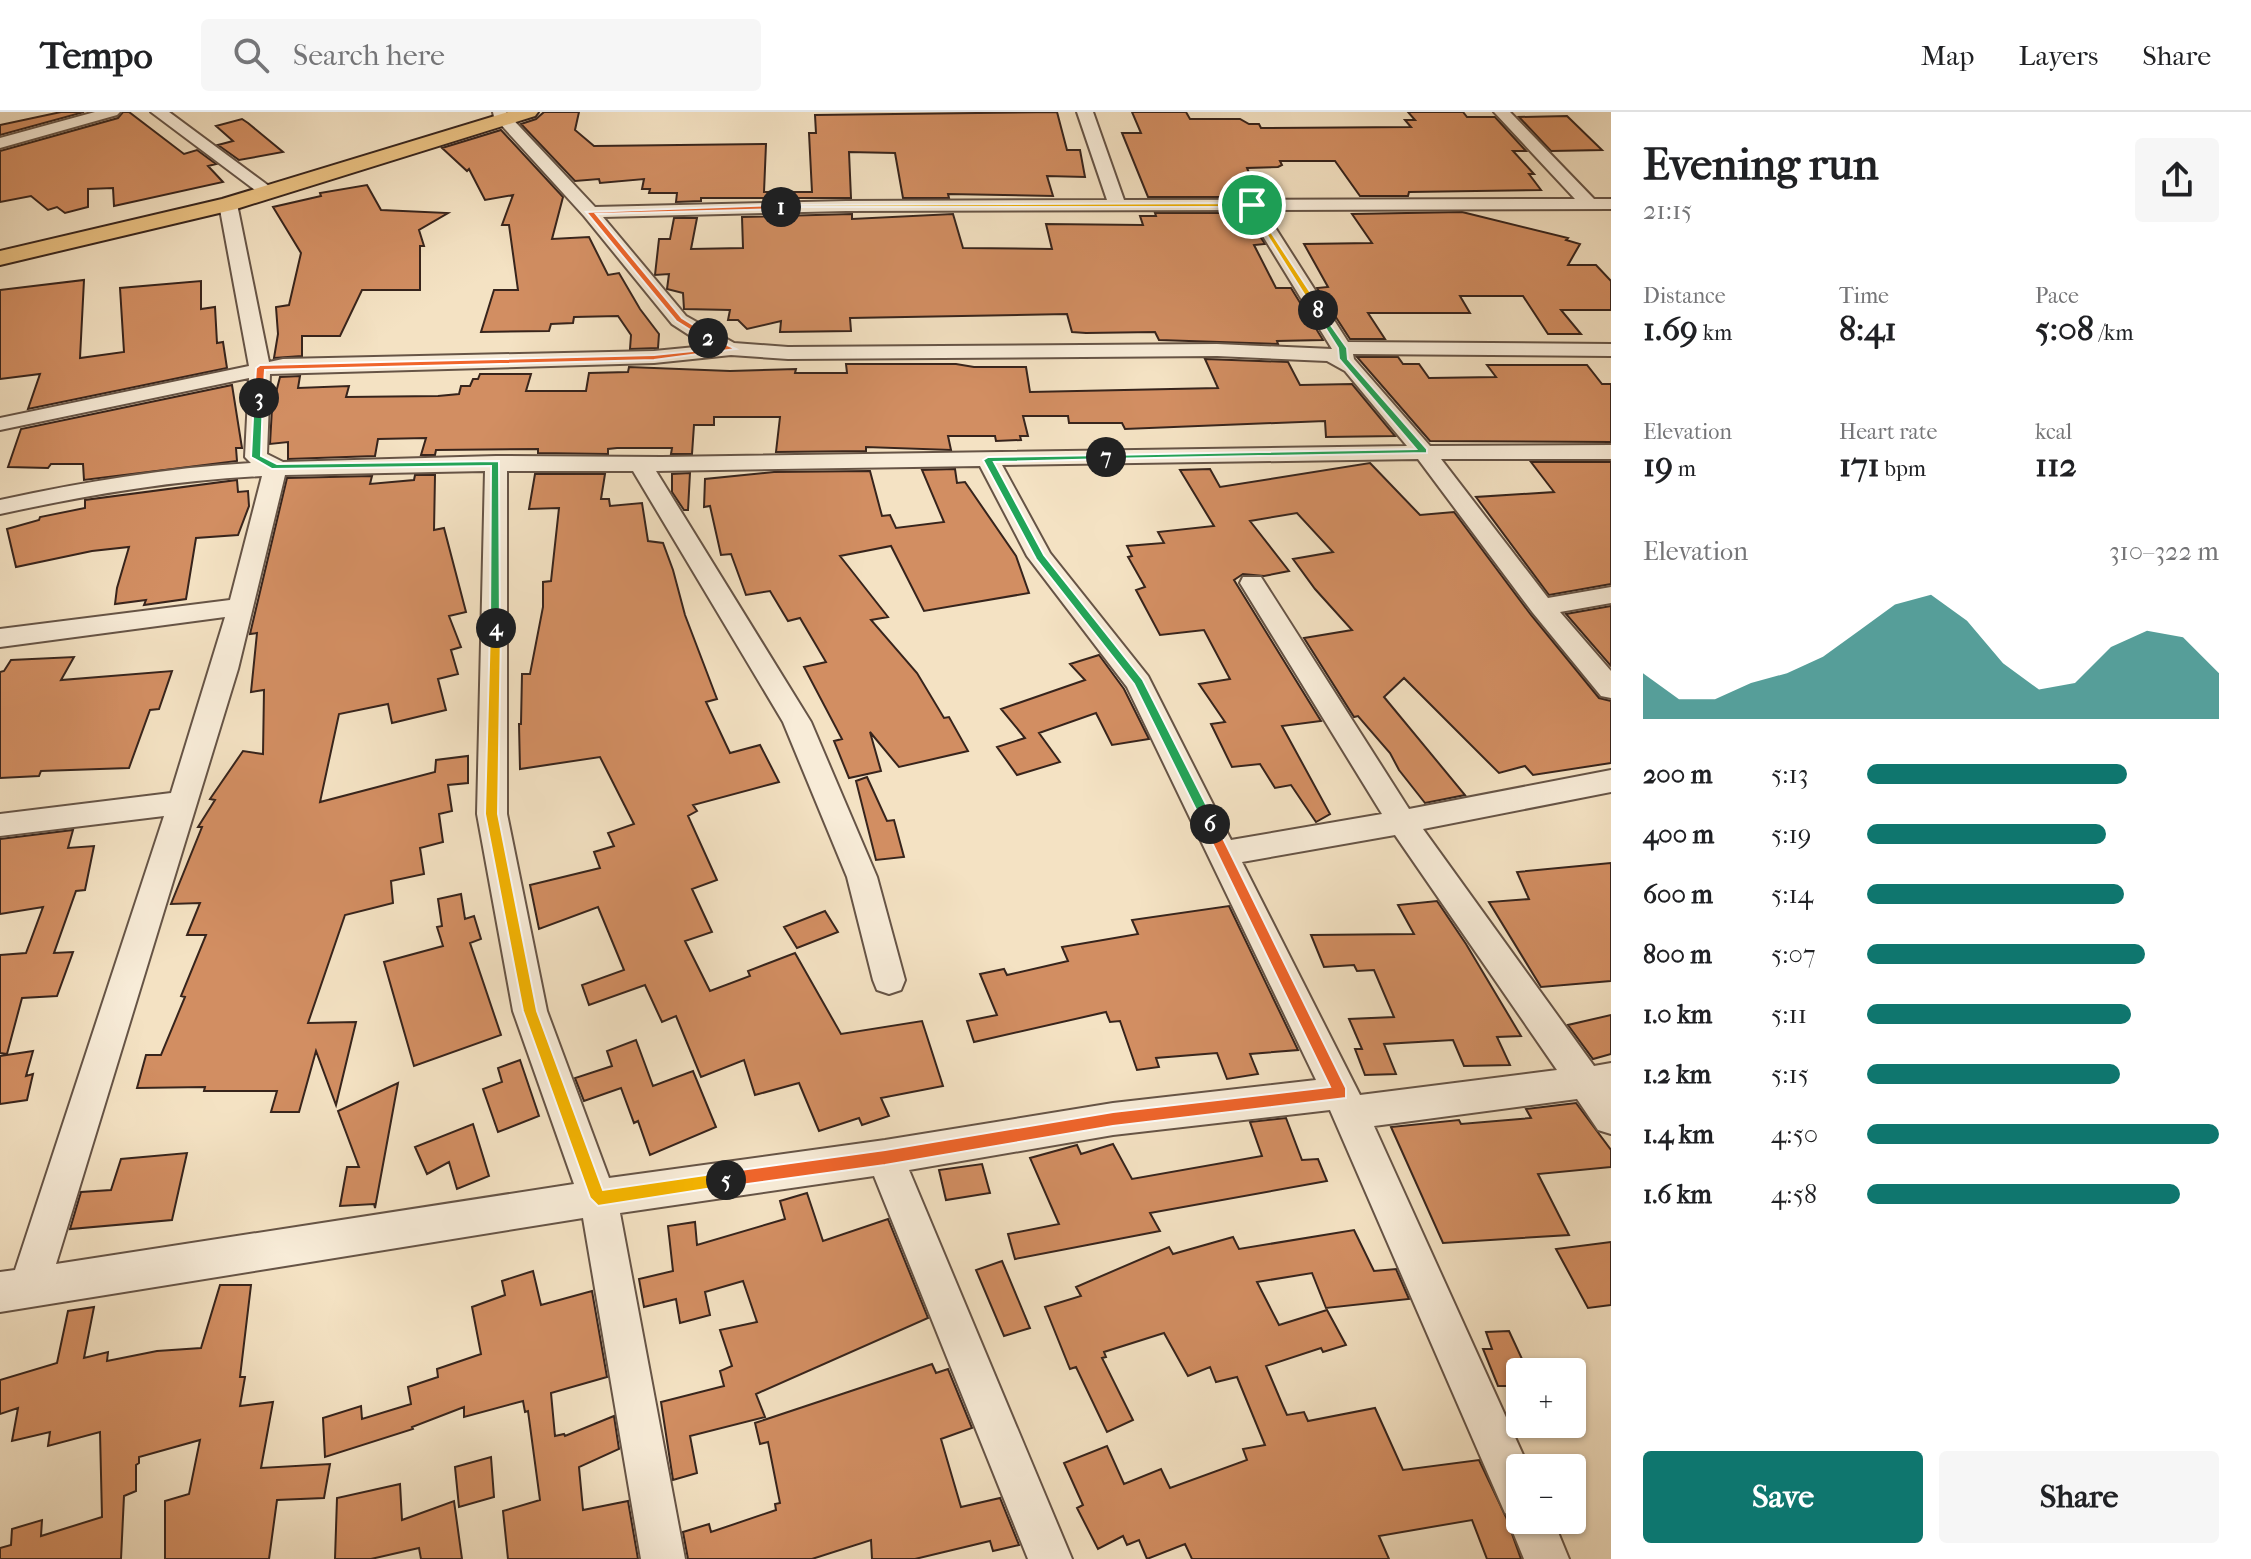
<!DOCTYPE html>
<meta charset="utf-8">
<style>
:root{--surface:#fff;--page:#f6f6f6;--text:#202124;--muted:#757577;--line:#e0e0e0;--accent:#0f766e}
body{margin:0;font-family:"IM FELL French Canon",serif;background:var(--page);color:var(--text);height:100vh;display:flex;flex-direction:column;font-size:30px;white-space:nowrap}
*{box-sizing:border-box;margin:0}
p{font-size:26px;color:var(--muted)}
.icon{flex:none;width:44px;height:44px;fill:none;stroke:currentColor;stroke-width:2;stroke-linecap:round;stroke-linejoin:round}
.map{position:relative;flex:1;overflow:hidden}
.panel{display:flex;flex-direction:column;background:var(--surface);width:640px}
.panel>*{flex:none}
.tools{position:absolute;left:1506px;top:1246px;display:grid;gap:16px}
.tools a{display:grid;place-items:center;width:80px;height:80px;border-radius:8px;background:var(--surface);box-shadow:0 2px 6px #0004;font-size:40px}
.pin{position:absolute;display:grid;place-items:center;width:68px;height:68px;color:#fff;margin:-34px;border:4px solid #fff;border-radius:50%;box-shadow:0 2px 8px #0007}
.km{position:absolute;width:40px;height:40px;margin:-20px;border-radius:50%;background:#222;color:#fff;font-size:22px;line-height:40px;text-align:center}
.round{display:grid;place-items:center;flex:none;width:84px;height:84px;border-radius:8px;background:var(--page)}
.headline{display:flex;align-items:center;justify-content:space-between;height:136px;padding:0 32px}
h1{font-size:44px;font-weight:700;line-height:60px}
.stats{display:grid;grid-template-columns:repeat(3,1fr);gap:12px;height:136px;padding:8px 32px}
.stats div{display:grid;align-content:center}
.stats b{font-size:34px;font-weight:700}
.stats small{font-size:22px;font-weight:400}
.stats p{font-size:22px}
.chart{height:224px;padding:16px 32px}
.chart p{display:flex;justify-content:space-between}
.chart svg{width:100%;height:144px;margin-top:8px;fill:var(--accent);opacity:.7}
.action{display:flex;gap:16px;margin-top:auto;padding:16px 32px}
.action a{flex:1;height:92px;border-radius:8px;background:var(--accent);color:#fff;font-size:32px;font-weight:700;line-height:92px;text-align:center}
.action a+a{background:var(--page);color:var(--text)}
ul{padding:0 32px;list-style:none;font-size:26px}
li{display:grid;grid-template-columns:128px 96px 1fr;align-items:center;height:60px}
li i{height:20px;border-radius:10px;background:var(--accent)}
header{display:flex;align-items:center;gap:48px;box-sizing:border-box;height:112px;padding:0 40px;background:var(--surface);border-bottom:2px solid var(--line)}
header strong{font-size:38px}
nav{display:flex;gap:44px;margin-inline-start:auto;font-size:28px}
.search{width:560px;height:72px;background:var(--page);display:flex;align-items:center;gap:20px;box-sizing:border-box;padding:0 28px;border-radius:8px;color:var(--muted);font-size:30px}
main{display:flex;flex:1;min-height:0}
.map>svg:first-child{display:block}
.building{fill:#d28e62;stroke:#37241c;stroke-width:2}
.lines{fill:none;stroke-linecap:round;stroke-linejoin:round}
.minor-casing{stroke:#665446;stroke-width:4}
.major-casing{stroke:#37241c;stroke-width:4}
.minor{fill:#f8ecd8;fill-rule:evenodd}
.major{fill:#eac182;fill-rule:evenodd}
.split-1{fill:#f5b400;stroke:#fff;stroke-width:2}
.split-2{fill:#f0652b;stroke:#fff;stroke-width:2}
.split-3{fill:#f0652b;stroke:#fff;stroke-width:2}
.split-4{fill:#22a559;stroke:#fff;stroke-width:2}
.split-5{fill:#f5b400;stroke:#fff;stroke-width:2}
.split-6{fill:#f0652b;stroke:#fff;stroke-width:2}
.split-7{fill:#22a559;stroke:#fff;stroke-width:2}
.split-8{fill:#22a559;stroke:#fff;stroke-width:2}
.split-9{fill:#f5b400;stroke:#fff;stroke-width:2}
</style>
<header>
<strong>Tempo</strong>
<div class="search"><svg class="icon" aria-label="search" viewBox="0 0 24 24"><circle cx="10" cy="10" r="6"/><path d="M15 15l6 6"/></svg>Search here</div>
<nav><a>Map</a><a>Layers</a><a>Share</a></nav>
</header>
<main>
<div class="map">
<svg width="1611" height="1447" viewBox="0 0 1611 1447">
<rect width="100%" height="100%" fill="#f4e2c3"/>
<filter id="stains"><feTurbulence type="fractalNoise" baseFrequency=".0025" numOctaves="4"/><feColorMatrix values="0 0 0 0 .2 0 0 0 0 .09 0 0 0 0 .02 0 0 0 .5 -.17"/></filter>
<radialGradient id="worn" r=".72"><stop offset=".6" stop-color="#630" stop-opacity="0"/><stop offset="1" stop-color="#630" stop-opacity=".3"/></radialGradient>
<path class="building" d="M61,0H84L0,23V13Z
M123,0H129L184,42L197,38L216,52L208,54L223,70L114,94L113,76L88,77V95L65,101L57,95L48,98L31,84L0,90V39L118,6Z
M544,0H579L575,18L594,34L766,32L764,80H812L809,21H816L815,3L1057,0L1067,38H1080L1085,65L1047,64L1053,84L948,82L949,86H903L895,41L849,40L851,86H701V89L676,90L677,81H649L650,77H642L644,67L600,71L599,67L575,69L521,12L536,7Z
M1132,0H1186L1190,7H1240L1249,12H1259L1261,16L1411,15L1405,8H1415L1408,0H1463L1467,5H1495L1526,39H1513L1534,62H1529L1541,78L1409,80L1408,84H1360L1335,49H1280L1282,53L1278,55L1247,56L1259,85H1148L1122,21H1141Z
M1567,4L1602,38L1551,39L1519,5Z
M242,7L248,11L283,40L239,48L218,33L233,29L216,14Z
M501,18L563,85L552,127L589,125L608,163L619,161L640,197L659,222L658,236L630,237L631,223L618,204L574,205L573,211L551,212L549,219L481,220L494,178H518L509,113H502L513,83L485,88L469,57L467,59L442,36Z
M367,73L381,98L448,101L419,118L424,134H420V178H362L340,224H302V244L274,246L278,222L276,195L289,193L301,141L273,95L321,84L320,81Z
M1462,100L1568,126L1566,128L1580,132L1568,153H1596L1611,169V198H1561L1581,222H1548L1523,184H1460L1470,201H1368L1385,227H1350L1317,176L1328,175L1304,132L1372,131L1352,102Z
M1155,101H1245L1265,132L1254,133L1276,176H1291L1323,228L1277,229L1278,232L1159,228L1155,220L1086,221L1072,220L1067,202L850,206L851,219L780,220L781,209L747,217L738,208H728L730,198L684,197L683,181L667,177L669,162L655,163L659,127H670L674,106H697L691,137L743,136L742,105L852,102V107L953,102L963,136L1052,137L1046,112L1143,113L1140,104H1156Z
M84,168L80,246L124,240L120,176L201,169V197L215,195L217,231L223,230L227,256L28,297L40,262L0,267V178Z
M1357,245H1398L1403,252H1419L1429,266L1496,265L1487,253H1587L1602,272H1611V330L1430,329Z
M1205,247L1288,250L1300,273L1352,272L1395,324L1326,325L1325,309L1125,317L1122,311H1069L1068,304H1023L1028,324H1020L1021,328L996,329L995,324H948L951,338L866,335V339L776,340L780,305H714V313H694L692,342H671L672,336H617L608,337V342L538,341V337L436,338L435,343H421L426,326L378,327L375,344L288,347V330L270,332L272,296L280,265L300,264L298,276L349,274L346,285L438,284L459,282L461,274H470L473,267H478L480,262H531L526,279H586L589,261L628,260L629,255L730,259L796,257L795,261H847L846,252H956L974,255H1026L1030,280L1218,276Z
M232,273L242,336H236L237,349L84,368L83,352H51L48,356L8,355L21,317Z
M1531,350H1611V472L1549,483L1476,385L1554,380Z
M1370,351L1420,403L1454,400L1531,503L1599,586L1611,589V651L1533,663L1525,654L1499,661L1404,566L1384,585L1465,683L1425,691L1399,658L1390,641L1358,604L1354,605L1304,526L1352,518L1315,477L1293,447L1333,440L1297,401L1250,409L1289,459L1264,464L1243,462L1234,468L1321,609L1282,614L1330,702L1316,710L1291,673L1275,676L1260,652L1232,655L1211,612L1225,610L1199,572L1230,567L1204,518L1160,523L1136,478L1145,475L1128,445L1132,444L1127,434L1164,431L1158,420L1214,414L1180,358L1210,357L1220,375Z
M955,357L957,371L965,370L1016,444L1029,481L924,499L891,434L840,444L888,505L871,508L917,561L944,606L949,605L968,639L899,655L870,620L881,659L849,666L834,629L842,627L804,555L826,550L800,506L788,509L770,479L746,483L731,442L721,443L710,394L704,395L705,367L774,360L870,359L882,404L890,403L896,416L944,410L922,358Z
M690,361L688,398H684L672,380V362Z
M535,362H605L601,387H609L610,394L642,391L648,429L663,431L673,458L685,503L717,587L706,590L730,641L760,633L779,670L693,693L697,699L688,704L717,768L692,777L712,820L685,829L710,879L750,864L748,859L795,841L841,922L922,909L943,974L881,986L889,1004L862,1013L859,1006L819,1019L799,971L755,983L744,948L701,965L676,904L662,910L645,873L589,893L582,873L624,858L598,795L539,817L530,773L600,756L594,740L614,734L608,721L634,712L600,645L520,657L519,612H521L522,562H530L543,495V470L551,469L559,396L529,397Z
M415,363H435L434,418L444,416L466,500L449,504L461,535L451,538L458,562L438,567L446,598L392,611L388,592L339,602L320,690L435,660L436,648L468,644V671L448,673L452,699L439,702L443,730L420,736L424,762L391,769L393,791L345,803L308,911L356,910L336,993L316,939L299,1000H271L277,979H204L205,975L137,976L146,943H161L185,885L181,884L206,823H187L200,791L171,792L202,715H198L215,688L210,687L243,639L263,642L264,578L251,580L257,521L250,522L287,366L372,364L370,372L414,368Z
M237,368L238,380L248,379L249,394L238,423L196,426L186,487L144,493L146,488L115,492L117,476L129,435L92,439L16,455L7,417L39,408L40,405L85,396V388Z
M1611,494V554L1566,502Z
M1099,543L1124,577L1149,627L1112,633L1096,601L1039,621L1060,650L1017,663L997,635L1025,626L1001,597L1085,568L1070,552Z
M74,545L61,568L172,559L159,597L150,598L129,656L41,659L39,664L0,666V560L4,559L11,548Z
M867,665L887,709L894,708L904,745L876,748L856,669Z
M73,718L68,736L94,734L85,778L76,779L54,841L73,840L57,884L22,886L7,942L0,941V843L26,841L43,795L0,802V727Z
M1611,751V869L1541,875L1489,790L1529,787L1517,760Z
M461,782L465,807L474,804L481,827L470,831L501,923L414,954L384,850L443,834L437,815L442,814L438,787Z
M1437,789L1466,832L1521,924L1497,925L1510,953L1464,954L1453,928L1384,932L1396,962L1365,963L1355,937H1362L1349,907L1394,905L1374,858L1357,859L1354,853L1324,855L1311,823L1414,822L1398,793Z
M1229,794L1298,938L1250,942L1258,962L1227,967L1217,941L1156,946L1159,955L1137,958L1120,909L1110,910L1106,900L974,930L967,909L997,903L980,862L1004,857L1007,863L1068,849L1062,835L1138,822L1132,808Z
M825,799L838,820L797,836L784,815Z
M1611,903V942L1593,947L1568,913Z
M636,928L653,974L693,959L716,1015L650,1043L638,1009L634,1011L621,976L584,989L575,966L612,954L607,939Z
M33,939L26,964L33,962L27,988L0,992V944Z
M520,948L539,1004L498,1020L483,977L502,970L498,956Z
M398,971L375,1096L374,1092L340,1094L347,1055H359L338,999Z
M1576,991L1611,1038V1055L1538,1062L1569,1123L1443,1131L1391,1015L1459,1008L1461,1012L1531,1006L1526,997Z
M1286,1006L1302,1048L1318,1047L1327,1069L1150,1101L1160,1119L1015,1147L1008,1122L1059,1112L1030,1046L1077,1033L1081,1042L1113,1032L1132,1067L1262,1044L1250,1010Z
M473,1012L489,1064L457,1077L449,1050L427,1062L415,1035Z
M187,1041L172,1108L70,1117L81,1080L111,1078L121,1047Z
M982,1052L990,1081L946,1088L939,1058Z
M807,1081L823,1129L888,1107L928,1206L756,1282L765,1305L690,1324L697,1361L673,1368L661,1290L724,1274L720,1259L732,1254L720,1218L757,1210L743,1169L705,1180L710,1203L680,1211L676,1187L644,1195L639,1167L673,1159L668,1114L695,1110L697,1133L785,1107L780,1089Z
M1354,1118L1374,1159L1396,1157L1409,1187L1326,1196L1312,1161L1257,1170L1279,1213L1327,1198L1346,1233L1323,1240L1321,1236L1266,1254L1283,1294L1287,1303L1304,1300L1308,1309L1375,1296L1403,1358L1479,1348L1506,1405L1521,1447H1487L1472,1408L1379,1424L1389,1447H1192L1185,1432L1147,1447L1139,1428L1127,1433L1123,1424L1098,1437L1077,1396L1083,1393L1064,1351L1107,1334L1124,1372L1161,1357L1170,1376L1247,1348L1243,1337L1265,1333L1237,1265L1216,1270L1210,1255L1188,1264L1164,1221L1104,1240L1106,1245L1102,1246L1133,1308L1107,1320L1076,1255L1070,1257L1045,1195L1081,1184L1076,1175L1169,1135L1173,1142L1233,1125L1239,1137Z
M1611,1130V1193L1588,1196L1556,1137Z
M1002,1149L1030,1216L1004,1224L976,1158Z
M533,1159L541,1193L592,1179L607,1265L551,1281L555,1324L564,1322L565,1324L614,1304L619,1337L579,1355L583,1398L628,1389L638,1447H508L503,1399L540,1388L528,1299L525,1300L523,1289L464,1305V1295L412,1315L413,1317L325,1345L323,1306L361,1294L362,1307L411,1292L408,1275L438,1265L437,1257L481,1242L472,1195L505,1183L502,1169Z
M220,1173H251L240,1265H245L240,1294L273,1290L261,1356L330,1352L324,1386L277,1388L269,1447H165V1389L189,1382L200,1328L139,1345V1351L136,1353V1379L124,1384L121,1447H0V1436L11,1433L12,1417L42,1408L41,1424L102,1405L100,1320L48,1334L50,1320L12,1329L18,1296L0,1302V1268L57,1251L68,1199L94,1195L84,1246L108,1240L107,1249L157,1239L201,1236Z
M1509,1219L1528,1260H1520V1274H1498L1483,1237H1492L1486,1220Z
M932,1252L936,1261L948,1257L972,1316L941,1327L961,1395L1000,1386L1019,1433L993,1439L990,1429L915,1447H872L871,1428L812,1447H688L683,1420L709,1412L711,1420L776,1398L775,1392L780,1391L768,1330L760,1332L755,1311Z
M491,1345L494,1385L459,1395L455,1355Z
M400,1372L402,1408L454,1389L462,1447H421L419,1436L371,1447H335L337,1386Z"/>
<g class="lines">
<defs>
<path id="minor" d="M95,0H120L117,3L0,36V26Z
M151,0H169L269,74L261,79L255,78Z
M493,0H506L595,95L846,89L1107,88L1077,0H1093L1124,88L1575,87L1494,0H1510L1594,87H1611V97L1264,98L1348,230L1611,232V244L1353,242L1354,247L1430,334L1611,333V347H1441L1548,486L1611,475V491L1560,500L1611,559V586L1601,584L1533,501L1418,347L1002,353L1050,441L1148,564L1231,728L1382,702L1240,471L1243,465H1261L1409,697L1611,658V680L1423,717L1594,954L1611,951V1022L1598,1018L1577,987L1374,1014L1529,1356H1520V1408H1553L1569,1447H1524L1508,1408L1510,1404L1505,1401L1330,998L1113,1023L909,1058L1072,1447H1028L874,1064L620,1101L685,1447H641L583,1106L0,1200V1160L15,1158L164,704L0,724V702L171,681L225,505L0,535V517L230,488L262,364C174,368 87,383 0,402V388C83,370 166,356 251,351L245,345L249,266L0,318V306L249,254L219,92L228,87L237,92L269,250L283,247L654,239L706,234L672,212L584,104L494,5ZM1247,98L1332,237L1217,232L788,235L734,231L686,204L603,105L846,99ZM731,243L788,247L1217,244L1327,249L1345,259L1407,334L662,345L496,344L283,350L267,342L270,262L654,251ZM980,354L1027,444L1127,575L1316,968L1113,991L885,1028L609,1066L547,899L507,702V359H633L783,610L847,765L873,868L877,878L889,882L901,878L905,868L877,765L811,610L656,359ZM485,359L477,702L513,899L574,1072L56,1152L238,557L285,363ZM1395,723L1557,958L1360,983L1242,750Z"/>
<path id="major" d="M508,0H538L535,4L236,97L0,153V139L222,87Z"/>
</defs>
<use href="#minor" class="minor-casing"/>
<use href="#major" class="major-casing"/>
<use href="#minor" class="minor"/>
<use href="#major" class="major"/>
</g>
<path class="split-1" d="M1252,91L1255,95H778L781,93Z"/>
<path class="split-2" d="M781,93L784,97L596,102L682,206L711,224L708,229L676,209L586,100Z"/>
<path class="split-3" d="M708,224L736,237L654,248L265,258L263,286L259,288L254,286L256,256L260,253L654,243L721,236L705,228Z"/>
<path class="split-4" d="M259,283L263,286L261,344L277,352L499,349L500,519L490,516L491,354L272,357L251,345L254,286Z"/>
<path class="split-5" d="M496,513L501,516L498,702L537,899L603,1078L726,1060L732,1062V1073L598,1094L590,1086L523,899L485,702L490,516Z"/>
<path class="split-6" d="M1210,708L1216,712L1346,976V986L1113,1014L885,1053L726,1075L720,1073V1062L726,1060L885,1038L1113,1000L1330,975L1203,712Z"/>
<path class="split-7" d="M1106,343L1110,347L994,350L1044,443L1143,568L1216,712L1210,717L1203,712L1134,572L1036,447L983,348L988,345Z"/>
<path class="split-8" d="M1318,195L1347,236L1348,247L1427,337V341L1103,347L1106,343L1416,337L1339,247L1338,236L1314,198Z"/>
<path class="split-9" d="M1252,91L1322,198L1321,200L1314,198L1248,93Z"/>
<rect width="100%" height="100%" filter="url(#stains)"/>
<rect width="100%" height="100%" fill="url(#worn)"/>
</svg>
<div class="tools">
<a>+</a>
<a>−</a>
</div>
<div class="pin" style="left:1252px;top:93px;background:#1e9e55"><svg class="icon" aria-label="arrive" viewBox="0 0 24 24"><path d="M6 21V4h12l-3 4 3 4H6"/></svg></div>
<b class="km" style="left:781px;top:95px">1</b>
<b class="km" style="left:708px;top:226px">2</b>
<b class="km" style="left:259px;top:286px">3</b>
<b class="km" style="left:496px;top:516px">4</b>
<b class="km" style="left:726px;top:1068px">5</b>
<b class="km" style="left:1210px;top:712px">6</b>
<b class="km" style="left:1106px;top:345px">7</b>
<b class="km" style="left:1318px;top:198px">8</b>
</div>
<section class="panel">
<div class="headline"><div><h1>Evening run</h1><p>21:15</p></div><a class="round"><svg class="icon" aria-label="share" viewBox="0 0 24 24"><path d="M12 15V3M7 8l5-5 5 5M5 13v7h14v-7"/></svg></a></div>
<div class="stats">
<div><p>Distance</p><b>1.69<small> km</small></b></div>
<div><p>Time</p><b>8:41</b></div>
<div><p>Pace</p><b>5:08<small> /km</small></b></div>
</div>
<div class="stats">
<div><p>Elevation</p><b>19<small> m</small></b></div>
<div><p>Heart rate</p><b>171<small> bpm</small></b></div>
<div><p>kcal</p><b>112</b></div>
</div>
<div class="chart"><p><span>Elevation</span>310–322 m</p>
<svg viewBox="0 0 160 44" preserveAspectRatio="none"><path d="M0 44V30L10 38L20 38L30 33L40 30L50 25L60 17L70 9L80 6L90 14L100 27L110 35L120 33L130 22L140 17L150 19L160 30V44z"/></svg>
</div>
<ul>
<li><b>200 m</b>5:13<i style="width:74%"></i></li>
<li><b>400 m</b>5:19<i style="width:68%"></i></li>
<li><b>600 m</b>5:14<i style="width:73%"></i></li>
<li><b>800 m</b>5:07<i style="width:79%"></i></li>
<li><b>1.0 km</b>5:11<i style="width:75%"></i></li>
<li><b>1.2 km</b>5:15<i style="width:72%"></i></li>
<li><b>1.4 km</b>4:50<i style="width:100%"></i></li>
<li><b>1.6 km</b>4:58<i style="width:89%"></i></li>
</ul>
<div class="action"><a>Save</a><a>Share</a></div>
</section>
</main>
